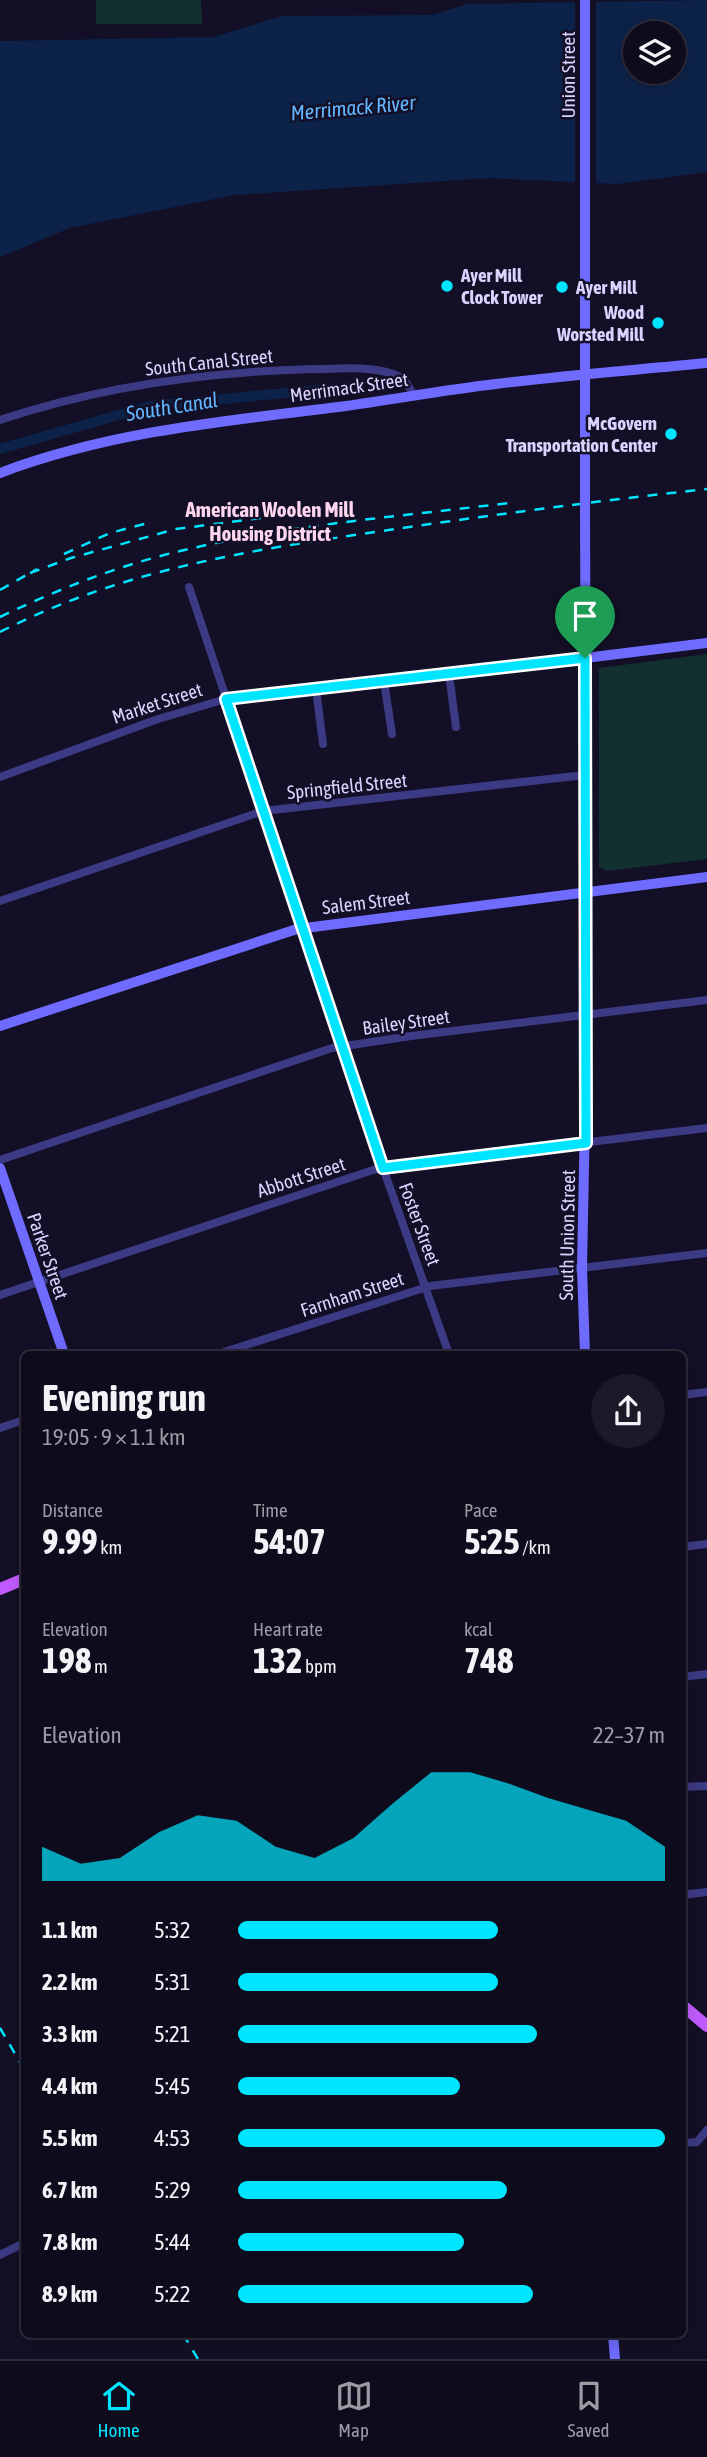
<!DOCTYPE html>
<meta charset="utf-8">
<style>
:root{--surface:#0e0b1c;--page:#1c1929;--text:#f1f3f6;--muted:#9b9ba3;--line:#2e2b3b;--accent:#00e5ff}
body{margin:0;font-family:"Asap Condensed",sans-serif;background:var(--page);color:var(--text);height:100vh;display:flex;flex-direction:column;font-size:26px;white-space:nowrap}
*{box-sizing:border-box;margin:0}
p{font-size:23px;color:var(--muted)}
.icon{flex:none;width:38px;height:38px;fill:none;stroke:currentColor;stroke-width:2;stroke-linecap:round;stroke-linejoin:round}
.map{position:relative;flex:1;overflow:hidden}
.panel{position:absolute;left:21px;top:1351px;width:665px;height:987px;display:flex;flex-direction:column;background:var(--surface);border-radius:10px;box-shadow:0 4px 18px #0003,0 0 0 2px var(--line)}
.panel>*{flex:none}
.fabs{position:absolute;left:623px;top:21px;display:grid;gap:14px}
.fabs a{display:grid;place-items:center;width:63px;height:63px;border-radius:50%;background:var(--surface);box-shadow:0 4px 18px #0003,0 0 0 2px var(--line);font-size:35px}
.pin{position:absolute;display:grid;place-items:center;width:60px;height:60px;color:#fff;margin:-72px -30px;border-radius:50% 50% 50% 0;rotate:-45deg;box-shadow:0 0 7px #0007}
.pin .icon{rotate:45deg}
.round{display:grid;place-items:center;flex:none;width:74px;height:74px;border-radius:37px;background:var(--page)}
.overview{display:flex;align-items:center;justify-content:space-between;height:119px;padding:0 21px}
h1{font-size:38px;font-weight:700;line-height:52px}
.stats{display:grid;grid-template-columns:repeat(3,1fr);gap:10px;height:119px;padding:7px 21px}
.stats div{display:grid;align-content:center}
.stats b{font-size:35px;font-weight:700}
.stats small{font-size:19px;font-weight:400}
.stats p{font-size:19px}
.chart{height:196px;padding:14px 21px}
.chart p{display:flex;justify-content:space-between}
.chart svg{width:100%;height:126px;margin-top:7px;fill:var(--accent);opacity:.7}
ul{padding:0 21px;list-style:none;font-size:23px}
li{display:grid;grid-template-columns:112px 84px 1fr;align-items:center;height:52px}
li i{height:18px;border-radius:9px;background:var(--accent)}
.tabs{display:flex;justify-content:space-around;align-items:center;height:98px;border-top:2px solid var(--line);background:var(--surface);font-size:19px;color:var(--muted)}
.tabs a{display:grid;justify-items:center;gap:4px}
.tabs .on{color:var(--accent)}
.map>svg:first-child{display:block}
.green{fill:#12302f}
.water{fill:#0c2248;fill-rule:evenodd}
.pier{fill:#130f26}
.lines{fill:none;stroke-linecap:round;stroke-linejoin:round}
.canal{stroke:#0c2248;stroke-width:10}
.street{stroke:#3d3a85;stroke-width:8}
.secondary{stroke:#6f6bff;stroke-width:10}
.primary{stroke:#c25bff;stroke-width:12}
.rail{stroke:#00e5ff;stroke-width:2.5;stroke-dasharray:10 9;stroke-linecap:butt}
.secondary-bridge{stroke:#6f6bff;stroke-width:10}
.route-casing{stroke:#fff;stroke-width:14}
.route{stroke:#00e5ff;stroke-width:9}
.poi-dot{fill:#00e5ff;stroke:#130f26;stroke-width:2.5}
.labels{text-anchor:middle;stroke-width:5;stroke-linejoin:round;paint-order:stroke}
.street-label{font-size:19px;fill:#d9d4ff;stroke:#130f26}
.poi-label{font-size:19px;font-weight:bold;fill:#d9d4ff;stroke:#130f26;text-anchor:start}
.water-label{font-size:21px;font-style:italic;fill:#62b6ff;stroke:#130f26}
.neighbourhood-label{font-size:21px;font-weight:bold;fill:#ffd6f0;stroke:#130f26}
</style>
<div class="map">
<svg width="707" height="2359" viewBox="0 0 707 2359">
<rect width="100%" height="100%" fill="#130f26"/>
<path class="green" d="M96,0H201L202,24H96Z
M707,654V859L606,871L599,867V668Z"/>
<path class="water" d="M707,0V172L617,184L489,178L235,195L70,228L0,257V41L213,37L282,16L432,15L468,4ZM635,33H674V72H635Z"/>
<path class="pier" d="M575,0H596V186L575,185Z"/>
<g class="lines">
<path class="canal" d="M0,449L150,406L349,387"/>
<path class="street" d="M0,420C101,386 206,372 312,369C339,369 373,365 398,376C406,379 410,389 414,396
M189,587L383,1168L449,1354
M449,674L456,727
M384,681L392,734
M316,689L323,744
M0,777L158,719L226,699L585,658
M0,901L263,811L585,775
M0,1160L332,1048L411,1036L707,1000
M0,1295L373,1170L405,1164L707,1128
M218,1354L430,1286L707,1253
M682,1395L707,1392
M0,1428L24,1420
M682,1547L707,1544
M682,1677L707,1674
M682,1787L707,1786
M682,1895L707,1892
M682,2143L697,2142L707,2130
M0,2255L24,2243"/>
<path class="secondary" d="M0,473C108,432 224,421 338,407C391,400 443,390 496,384C566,375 637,370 707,363
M585,482V0
M585,658L707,643
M0,1026L297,929L707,877
M0,1168L64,1354
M585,1354L582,1268L587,1015L585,514
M613,2334L615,2359"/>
<path class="primary" d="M0,1589L24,1579
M682,2005L707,2026"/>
<path class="rail" d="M64,554L110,533L148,523
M30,573L71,558L176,529L315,511
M0,590L37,569
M0,617C52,592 107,570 164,555C276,526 394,517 509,503
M0,632C124,569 246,551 382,531C490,515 598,501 707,489
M0,2028L24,2069
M183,2334L198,2359"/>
<path class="secondary-bridge" d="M585,514V482"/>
</g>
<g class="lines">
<defs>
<path id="route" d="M585,658L586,1143L383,1168L226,699Z"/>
</defs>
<use href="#route" class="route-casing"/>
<use href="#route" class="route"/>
</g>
<g class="poi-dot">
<circle cx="447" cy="286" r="7"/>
<circle cx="562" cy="287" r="7"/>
<circle cx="658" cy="323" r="7"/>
<circle cx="671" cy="434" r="7"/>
</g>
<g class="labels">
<g class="street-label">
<text transform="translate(568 75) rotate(-90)" y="7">Union Street</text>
<text transform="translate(209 362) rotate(-6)" y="7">South Canal Street</text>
<text transform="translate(349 387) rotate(-8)" y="7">Merrimack Street</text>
<text transform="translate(157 703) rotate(-18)" y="7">Market Street</text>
<text transform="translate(347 786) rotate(-6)" y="7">Springfield Street</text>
<text transform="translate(366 902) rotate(-7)" y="7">Salem Street</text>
<text transform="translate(406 1022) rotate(-8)" y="7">Bailey Street</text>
<text transform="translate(301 1177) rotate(-18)" y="7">Abbott Street</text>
<text transform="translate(420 1224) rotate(70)" y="7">Foster Street</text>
<text transform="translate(567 1235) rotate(-89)" y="7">South Union Street</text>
<text transform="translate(48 1256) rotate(71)" y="7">Parker Street</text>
<text transform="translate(352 1294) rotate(-18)" y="7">Farnham Street</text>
</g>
<g class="poi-label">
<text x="461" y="282">Ayer Mill<tspan x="461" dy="22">Clock Tower</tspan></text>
<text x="576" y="294">Ayer Mill</text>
<text x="644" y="319" text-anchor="end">Wood<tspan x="644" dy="22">Worsted Mill</tspan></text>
<text x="657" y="430" text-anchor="end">McGovern<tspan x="657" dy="22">Transportation Center</tspan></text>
</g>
<g class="water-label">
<text transform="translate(353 108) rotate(-5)" y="7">Merrimack River</text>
<text transform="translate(172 407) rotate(-9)" y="7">South Canal</text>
</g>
<g class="neighbourhood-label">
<text x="270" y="517">American Woolen Mill<tspan x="270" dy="24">Housing District</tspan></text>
</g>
</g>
</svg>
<div class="fabs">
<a><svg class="icon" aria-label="layers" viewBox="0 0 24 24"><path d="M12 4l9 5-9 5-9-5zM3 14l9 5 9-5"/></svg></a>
</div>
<div class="pin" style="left:585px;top:658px;background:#1e9e55"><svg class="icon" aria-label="arrive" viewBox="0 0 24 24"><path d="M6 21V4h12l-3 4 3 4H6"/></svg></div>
<section class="panel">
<div class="overview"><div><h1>Evening run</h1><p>19:05 · 9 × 1.1 km</p></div><a class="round"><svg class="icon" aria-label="share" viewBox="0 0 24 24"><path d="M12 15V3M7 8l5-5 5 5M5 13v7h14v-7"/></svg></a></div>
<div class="stats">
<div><p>Distance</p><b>9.99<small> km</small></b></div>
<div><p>Time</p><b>54:07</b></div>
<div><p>Pace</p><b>5:25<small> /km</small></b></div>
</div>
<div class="stats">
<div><p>Elevation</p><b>198<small> m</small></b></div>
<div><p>Heart rate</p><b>132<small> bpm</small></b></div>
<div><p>kcal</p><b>748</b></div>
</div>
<div class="chart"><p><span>Elevation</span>22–37 m</p>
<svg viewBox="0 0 160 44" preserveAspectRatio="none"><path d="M0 44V32L10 38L20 36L30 27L40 21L50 23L60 32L70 36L80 29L90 17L100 6L110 6L120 10L130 15L140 19L150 23L160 32V44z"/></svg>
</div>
<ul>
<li><b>1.1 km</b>5:32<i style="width:61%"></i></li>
<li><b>2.2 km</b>5:31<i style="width:61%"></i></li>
<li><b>3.3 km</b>5:21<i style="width:70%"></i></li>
<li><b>4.4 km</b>5:45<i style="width:52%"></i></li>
<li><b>5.5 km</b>4:53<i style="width:100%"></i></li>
<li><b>6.7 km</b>5:29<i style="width:63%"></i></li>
<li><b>7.8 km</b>5:44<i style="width:53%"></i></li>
<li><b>8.9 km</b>5:22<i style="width:69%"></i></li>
</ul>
</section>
</div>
<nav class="tabs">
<a class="on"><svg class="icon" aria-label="home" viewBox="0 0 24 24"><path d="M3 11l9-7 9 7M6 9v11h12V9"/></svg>Home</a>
<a><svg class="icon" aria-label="map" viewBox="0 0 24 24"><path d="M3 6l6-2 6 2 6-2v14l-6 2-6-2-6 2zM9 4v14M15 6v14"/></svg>Map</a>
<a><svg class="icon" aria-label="saved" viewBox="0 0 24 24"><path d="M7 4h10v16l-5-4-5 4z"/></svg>Saved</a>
</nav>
